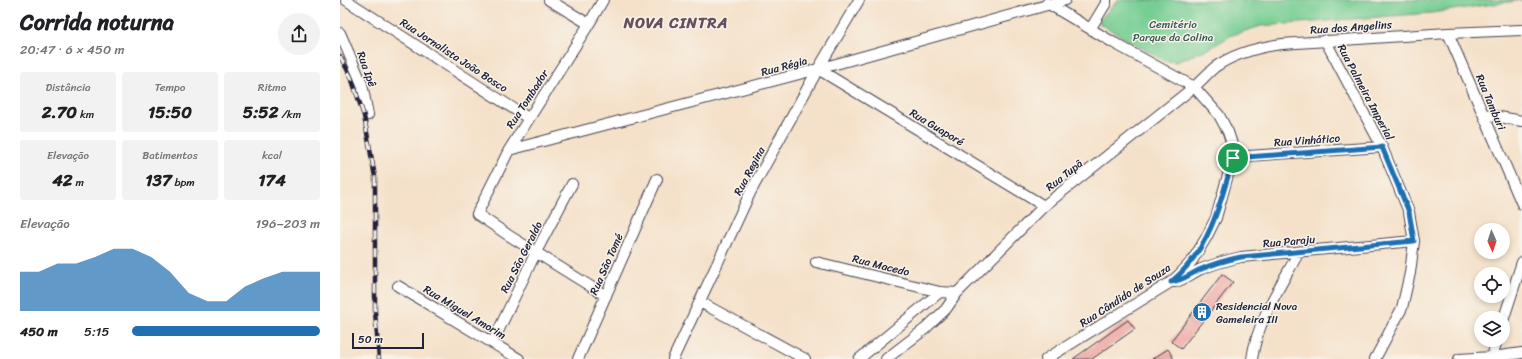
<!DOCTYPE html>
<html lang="pt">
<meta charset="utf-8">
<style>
:root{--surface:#fff;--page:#f2f2f2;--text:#202124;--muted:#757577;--accent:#1f6fb2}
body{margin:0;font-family:Sriracha,sans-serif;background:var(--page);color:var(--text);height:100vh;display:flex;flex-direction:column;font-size:15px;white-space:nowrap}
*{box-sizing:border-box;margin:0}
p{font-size:13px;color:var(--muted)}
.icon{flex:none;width:22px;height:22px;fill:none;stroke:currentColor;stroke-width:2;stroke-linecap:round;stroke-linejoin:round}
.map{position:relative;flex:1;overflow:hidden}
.sheet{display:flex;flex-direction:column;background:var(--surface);width:340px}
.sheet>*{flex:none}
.needle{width:26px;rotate:177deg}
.controls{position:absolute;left:1134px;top:223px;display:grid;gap:8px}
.controls a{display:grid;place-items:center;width:36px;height:36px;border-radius:50%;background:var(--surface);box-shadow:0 2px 6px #0003;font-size:20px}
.scale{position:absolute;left:12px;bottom:10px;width:72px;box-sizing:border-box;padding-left:4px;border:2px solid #22223b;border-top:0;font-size:11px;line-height:14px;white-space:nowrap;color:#22223b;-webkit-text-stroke:3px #f7f3e8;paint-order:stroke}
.pin{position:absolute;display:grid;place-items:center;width:34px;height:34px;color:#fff;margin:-17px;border:2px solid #fff;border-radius:50%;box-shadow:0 1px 4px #0007}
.round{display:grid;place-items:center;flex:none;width:42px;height:42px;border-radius:21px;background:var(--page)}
.overview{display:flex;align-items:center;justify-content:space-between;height:68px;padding:0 20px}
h1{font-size:22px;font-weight:800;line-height:30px}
.metrics{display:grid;grid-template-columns:repeat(3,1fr);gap:6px;height:68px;padding:4px 20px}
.metrics div{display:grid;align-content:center;border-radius:4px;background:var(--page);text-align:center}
.metrics b{font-size:17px;font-weight:800}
.metrics small{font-size:11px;font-weight:400}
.metrics p{font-size:11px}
.chart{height:112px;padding:8px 20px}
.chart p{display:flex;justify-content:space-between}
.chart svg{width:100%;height:72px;margin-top:4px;fill:var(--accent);opacity:.7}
ul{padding:0 20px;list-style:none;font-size:13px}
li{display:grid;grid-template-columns:64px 48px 1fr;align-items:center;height:30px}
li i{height:10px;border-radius:5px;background:var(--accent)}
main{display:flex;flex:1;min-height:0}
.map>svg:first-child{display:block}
.green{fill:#77ce93;stroke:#4c7867}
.building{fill:#eda29e}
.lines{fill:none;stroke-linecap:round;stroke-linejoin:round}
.minor-casing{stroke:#423f50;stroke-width:12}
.minor{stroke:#fff;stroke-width:10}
.rail-casing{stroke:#22223b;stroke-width:4.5}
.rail{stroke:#f7f3e8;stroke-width:3;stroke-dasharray:9;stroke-linecap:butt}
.route-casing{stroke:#fff;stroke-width:8}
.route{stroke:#1f6fb2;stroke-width:5}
.labels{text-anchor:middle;stroke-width:3;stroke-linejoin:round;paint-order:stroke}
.park-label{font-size:11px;fill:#3c5655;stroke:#f7f3e8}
.street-label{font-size:11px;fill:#22223b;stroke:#f7f3e8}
.poi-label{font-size:11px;fill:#22223b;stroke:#f7f3e8;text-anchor:start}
.district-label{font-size:15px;font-weight:bold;letter-spacing:1px;fill:#694f5e;stroke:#f7f3e8}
</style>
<main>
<section class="sheet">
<div class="overview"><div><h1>Corrida noturna</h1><p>20:47 · 6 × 450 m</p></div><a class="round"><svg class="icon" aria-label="share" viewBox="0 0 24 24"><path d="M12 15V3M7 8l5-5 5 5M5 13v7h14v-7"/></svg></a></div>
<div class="metrics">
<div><p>Distância</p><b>2.70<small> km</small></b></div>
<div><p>Tempo</p><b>15:50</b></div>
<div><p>Ritmo</p><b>5:52<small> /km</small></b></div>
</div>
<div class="metrics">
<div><p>Elevação</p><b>42<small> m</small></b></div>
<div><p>Batimentos</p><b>137<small> bpm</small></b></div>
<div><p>kcal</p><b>174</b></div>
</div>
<div class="chart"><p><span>Elevação</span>196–203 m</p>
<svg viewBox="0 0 160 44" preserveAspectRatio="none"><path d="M0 44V20L10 20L20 15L30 15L40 11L50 6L60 6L70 11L80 20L90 33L100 38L110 38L120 29L130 24L140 20L150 20L160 20V44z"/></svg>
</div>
<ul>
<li><b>450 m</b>5:15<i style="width:100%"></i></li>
</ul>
</section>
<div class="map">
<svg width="1182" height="359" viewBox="0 0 1182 359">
<rect width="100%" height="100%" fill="#f7f3e8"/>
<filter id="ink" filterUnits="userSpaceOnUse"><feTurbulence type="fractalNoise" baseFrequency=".025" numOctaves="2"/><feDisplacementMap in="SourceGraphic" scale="8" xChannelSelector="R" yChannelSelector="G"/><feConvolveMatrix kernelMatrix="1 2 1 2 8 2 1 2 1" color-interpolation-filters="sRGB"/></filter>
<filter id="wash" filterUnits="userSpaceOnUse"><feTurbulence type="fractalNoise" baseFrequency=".012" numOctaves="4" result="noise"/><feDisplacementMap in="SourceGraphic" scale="16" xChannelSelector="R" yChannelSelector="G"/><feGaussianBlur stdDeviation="0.9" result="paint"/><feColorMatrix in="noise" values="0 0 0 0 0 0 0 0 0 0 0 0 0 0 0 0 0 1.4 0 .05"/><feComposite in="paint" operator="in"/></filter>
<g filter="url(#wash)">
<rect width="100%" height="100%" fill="#f5e1c9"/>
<path class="green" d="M778,0H1182L1091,13L921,26L892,35L872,47L836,62L825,61L760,24V20Z"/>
<g id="blocks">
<path class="building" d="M882,274L893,282L841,349L831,341Z
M788,320L795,329L752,359H733Z
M828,349L834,359H812Z"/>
</g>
</g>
<g filter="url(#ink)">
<use href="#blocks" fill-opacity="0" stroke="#423f50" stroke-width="1"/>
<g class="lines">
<defs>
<path id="minor" d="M6,0L188,118
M209,0L249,24
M263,0L249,24L169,150L137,214L168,235L266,296
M751,28L766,3V0
M0,33L22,84L28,115
M1108,33L1182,204
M985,40L1042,147L1069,212L1074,241L1070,273L1062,308L1035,359
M478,69L704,206
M1143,114L1182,121
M169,150L478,69L725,0
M893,157L1042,147
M476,262L600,292
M835,282C844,280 852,273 861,269C874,264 887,260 901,257L1074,241
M58,286L179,359
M360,302L465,359
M1163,321L1182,262
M153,342L196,252L232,184
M1152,357L1157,340
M238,359L317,179
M333,359L411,191L478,69L519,0
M519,359L600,292L617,293
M546,359L585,329L606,309L617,293L704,206L854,87C861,81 868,73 875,67C895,53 919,47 942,44L1108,33L1182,30
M706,359L831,282L839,275L852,261L866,238L876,218L893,157L892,144L888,132L879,115L854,87L774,43L707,3
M912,359C917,321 941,285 959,252
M1119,359L1152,357L1182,353"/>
</defs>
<use href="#minor" class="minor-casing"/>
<use href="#minor" class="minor"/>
<defs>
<path id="rail" d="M0,56L11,77L24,116L35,177V312L39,359"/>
</defs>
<use href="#rail" class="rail-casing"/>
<use href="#rail" class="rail"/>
</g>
</g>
<g class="lines" filter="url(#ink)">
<defs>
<path id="route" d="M1042,147L1069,212L1074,241L901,257C886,260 873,264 859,270C849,275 842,281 831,282C869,251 881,203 893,158Z"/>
</defs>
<use href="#route" class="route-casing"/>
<use href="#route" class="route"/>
</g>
<defs>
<symbol id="building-disc" viewBox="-11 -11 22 22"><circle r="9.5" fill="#1f6fb2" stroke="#f7f3e8"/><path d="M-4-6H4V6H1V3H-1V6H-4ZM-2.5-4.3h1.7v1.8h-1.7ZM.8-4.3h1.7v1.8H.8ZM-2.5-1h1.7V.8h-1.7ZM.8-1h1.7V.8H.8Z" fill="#fff"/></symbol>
</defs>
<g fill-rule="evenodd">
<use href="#building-disc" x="851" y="301" width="22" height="22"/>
</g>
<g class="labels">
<g class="park-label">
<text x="833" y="28">Cemitério<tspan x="833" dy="13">Parque da Colina</tspan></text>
</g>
<g class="street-label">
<text transform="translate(1011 27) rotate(-4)" y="4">Rua dos Angelins</text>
<text transform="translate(114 55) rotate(33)" y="4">Rua Jornalista João Bosco</text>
<text transform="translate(444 66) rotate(-15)" y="4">Rua Régia</text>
<text transform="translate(27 69) rotate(70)" y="4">Rua Ipê</text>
<text transform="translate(1026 92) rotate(62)" y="4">Rua Palmeira Imperial</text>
<text transform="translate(187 99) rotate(-57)" y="4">Rua Tombador</text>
<text transform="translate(1151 102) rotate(67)" y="4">Rua Tamburi</text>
<text transform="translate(597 127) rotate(31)" y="4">Rua Guaporé</text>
<text transform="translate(967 140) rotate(-4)" y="4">Rua Vinhático</text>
<text transform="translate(409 171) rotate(-62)" y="4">Rua Regina</text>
<text transform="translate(724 175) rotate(-38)" y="4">Rua Tupã</text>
<text transform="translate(949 241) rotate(-5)" y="4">Rua Paraju</text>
<text transform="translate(181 257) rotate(-63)" y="4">Rua São Geraldo</text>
<text transform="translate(266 264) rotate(-66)" y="4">Rua São Tomé</text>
<text transform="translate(541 265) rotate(14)" y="4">Rua Macedo</text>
<text transform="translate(785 295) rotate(-33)" y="4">Rua Cândido de Souza</text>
<text transform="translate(125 312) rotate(31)" y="4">Rua Miguel Amorim</text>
</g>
<g class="poi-label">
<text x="876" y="310">Residencial Nova<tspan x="876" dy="13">Gameleira III</tspan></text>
</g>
<g class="district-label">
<text x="336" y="28">NOVA CINTRA</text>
</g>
</g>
</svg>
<div class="controls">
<a><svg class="needle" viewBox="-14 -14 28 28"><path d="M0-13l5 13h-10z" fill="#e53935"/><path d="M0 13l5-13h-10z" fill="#757577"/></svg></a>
<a><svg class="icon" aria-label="locate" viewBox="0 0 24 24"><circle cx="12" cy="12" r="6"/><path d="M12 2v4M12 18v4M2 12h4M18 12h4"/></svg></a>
<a><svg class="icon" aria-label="layers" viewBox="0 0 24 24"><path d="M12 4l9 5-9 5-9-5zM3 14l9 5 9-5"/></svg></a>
</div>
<div class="scale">50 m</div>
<div class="pin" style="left:893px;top:158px;background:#1e9e55"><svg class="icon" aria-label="arrive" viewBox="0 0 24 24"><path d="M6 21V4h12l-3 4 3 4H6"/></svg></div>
</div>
</main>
